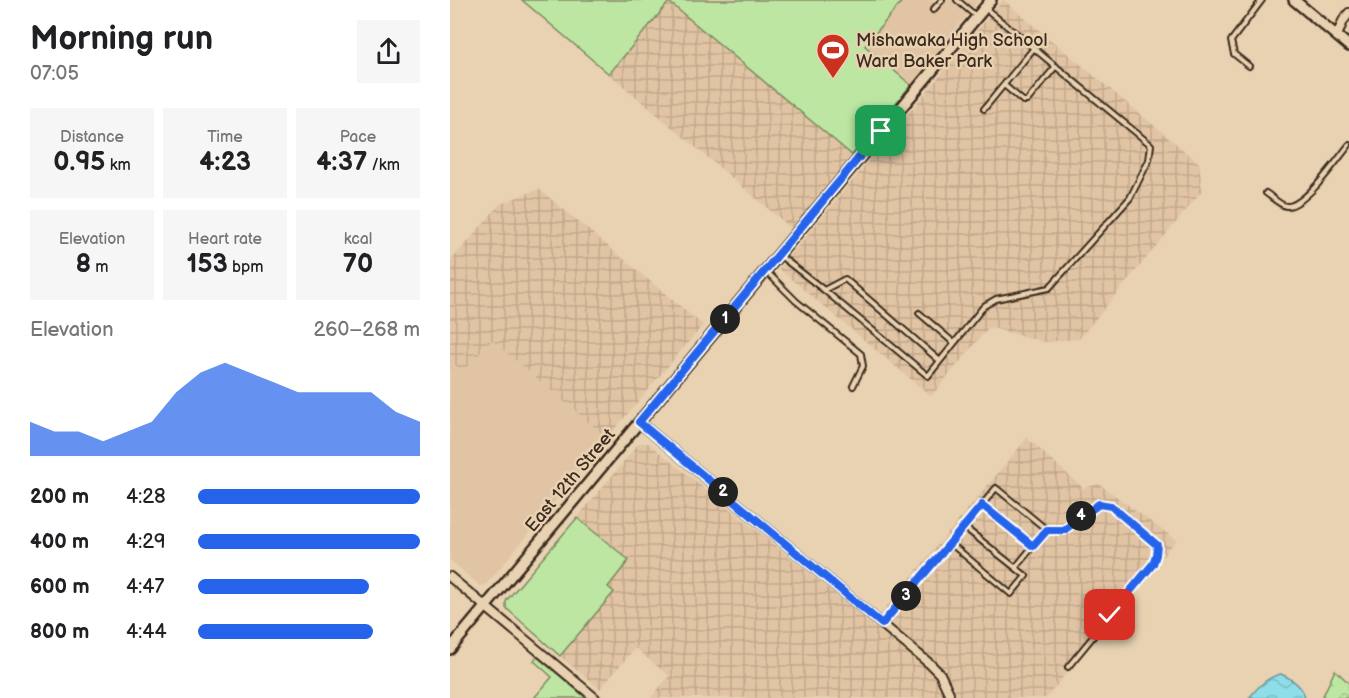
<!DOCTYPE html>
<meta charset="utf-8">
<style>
:root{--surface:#fff;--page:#f6f6f6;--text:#202124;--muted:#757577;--accent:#2563eb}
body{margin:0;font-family:"Balsamiq Sans",sans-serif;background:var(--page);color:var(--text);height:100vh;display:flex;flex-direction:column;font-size:22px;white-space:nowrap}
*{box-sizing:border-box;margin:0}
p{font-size:20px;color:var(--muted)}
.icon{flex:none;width:33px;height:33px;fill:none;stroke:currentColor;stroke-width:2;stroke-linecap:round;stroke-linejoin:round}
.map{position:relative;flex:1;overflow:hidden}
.sheet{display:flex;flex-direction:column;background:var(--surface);width:450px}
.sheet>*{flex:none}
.pin{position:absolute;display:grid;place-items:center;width:51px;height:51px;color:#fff;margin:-26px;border-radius:12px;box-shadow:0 3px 9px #0006}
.km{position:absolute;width:30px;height:30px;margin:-15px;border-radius:50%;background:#222;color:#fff;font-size:16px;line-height:30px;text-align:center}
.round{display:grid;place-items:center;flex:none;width:63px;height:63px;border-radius:0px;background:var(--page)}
.head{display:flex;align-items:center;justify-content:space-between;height:102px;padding:0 30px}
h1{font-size:33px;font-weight:700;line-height:45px}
.figures{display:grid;grid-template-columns:repeat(3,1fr);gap:9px;height:102px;padding:6px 30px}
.figures div{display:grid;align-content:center;border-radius:0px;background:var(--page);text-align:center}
.figures b{font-size:26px;font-weight:700}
.figures small{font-size:16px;font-weight:400}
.figures p{font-size:16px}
.chart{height:168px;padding:12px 30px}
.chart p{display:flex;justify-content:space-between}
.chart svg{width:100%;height:108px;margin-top:6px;fill:var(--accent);opacity:.7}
ul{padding:0 30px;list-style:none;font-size:20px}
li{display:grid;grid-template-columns:96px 72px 1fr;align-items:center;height:45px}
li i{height:15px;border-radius:8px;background:var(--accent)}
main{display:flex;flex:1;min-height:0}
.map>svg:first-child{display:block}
.built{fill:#e1c4a3}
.industrial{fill:url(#industrial-grid)}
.green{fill:#bde6a2;stroke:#7c8860;stroke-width:1.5}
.forest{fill:url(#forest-crowns);stroke:#7c8860;stroke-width:1.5}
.water{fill:url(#water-waves);stroke:#6c9697;stroke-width:1.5}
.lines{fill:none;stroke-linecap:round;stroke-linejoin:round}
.service-casing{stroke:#3b2a1e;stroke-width:8}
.minor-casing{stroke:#3b2a1e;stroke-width:12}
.tertiary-casing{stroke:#3b2a1e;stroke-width:14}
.service{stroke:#e8d2b1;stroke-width:4}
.minor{stroke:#e8d2b1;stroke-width:8}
.tertiary{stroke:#e8d2b1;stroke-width:9}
.route-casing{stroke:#fff;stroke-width:12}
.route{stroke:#2563eb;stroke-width:8}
.labels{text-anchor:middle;stroke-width:5;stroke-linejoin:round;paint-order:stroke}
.poi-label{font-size:18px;fill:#3b2a1e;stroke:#e8d2b1;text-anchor:start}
.street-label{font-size:18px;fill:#3b2a1e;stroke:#e8d2b1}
</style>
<main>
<section class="sheet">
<div class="head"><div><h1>Morning run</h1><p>07:05</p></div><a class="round"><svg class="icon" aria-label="share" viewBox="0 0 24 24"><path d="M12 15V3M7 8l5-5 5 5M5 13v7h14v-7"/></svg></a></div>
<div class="figures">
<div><p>Distance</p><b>0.95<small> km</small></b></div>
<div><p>Time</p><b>4:23</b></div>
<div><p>Pace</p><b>4:37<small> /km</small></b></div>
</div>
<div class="figures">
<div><p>Elevation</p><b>8<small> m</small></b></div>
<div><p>Heart rate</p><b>153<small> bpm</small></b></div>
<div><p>kcal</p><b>70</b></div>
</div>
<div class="chart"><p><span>Elevation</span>260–268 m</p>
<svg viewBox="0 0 160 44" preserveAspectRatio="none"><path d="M0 44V30L10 34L20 34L30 38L40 34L50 30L60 18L70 10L80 6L90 10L100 14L110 18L120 18L130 18L140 18L150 26L160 30V44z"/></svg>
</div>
<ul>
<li><b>200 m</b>4:28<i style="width:100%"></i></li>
<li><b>400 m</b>4:29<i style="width:100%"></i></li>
<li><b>600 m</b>4:47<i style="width:77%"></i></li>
<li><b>800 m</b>4:44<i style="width:79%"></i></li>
</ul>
</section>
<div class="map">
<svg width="899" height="698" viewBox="0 0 899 698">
<defs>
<pattern id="industrial-grid" width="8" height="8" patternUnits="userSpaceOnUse" patternTransform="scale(1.5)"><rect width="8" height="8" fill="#e1c4a3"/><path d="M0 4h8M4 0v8" fill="none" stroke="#c2a98c"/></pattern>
<pattern id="forest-crowns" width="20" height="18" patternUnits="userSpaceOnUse" patternTransform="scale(1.5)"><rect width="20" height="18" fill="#bde6a2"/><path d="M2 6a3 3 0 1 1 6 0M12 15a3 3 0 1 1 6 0" fill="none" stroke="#a3c58b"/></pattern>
<pattern id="water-waves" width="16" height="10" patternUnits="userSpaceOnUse" patternTransform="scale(1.5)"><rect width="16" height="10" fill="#8ddee8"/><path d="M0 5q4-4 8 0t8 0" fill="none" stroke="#7bbfc7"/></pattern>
</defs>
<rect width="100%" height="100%" fill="#e8d2b1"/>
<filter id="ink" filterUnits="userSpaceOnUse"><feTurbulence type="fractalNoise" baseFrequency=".0167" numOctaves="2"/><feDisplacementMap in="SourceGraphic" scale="12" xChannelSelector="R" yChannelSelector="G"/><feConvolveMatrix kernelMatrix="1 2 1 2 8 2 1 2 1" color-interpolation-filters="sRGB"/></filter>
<g filter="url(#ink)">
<path class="built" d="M453,0H529L461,85L415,46Z
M42,339L157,438L36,585L30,586L0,560V361L13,371Z"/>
<path class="industrial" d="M553,0L749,163L752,191L629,339L594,342L539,327L481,396L329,269Z
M219,1L402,155L341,228L159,74Z
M89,189L253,325L157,438L42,340L13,371L0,361V262L50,204Z
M577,438L633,488L649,484L726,540L596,698H201L219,676L185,648L150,689L110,656L164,592L158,587L179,560L127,518L189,443H198L467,660L474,653L429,616Z"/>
<path class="green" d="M72,0H453L415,46L461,85L402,155L219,2L159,74Z
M127,518L179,560L158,587L164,592L110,656L56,608V601Z
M87,657L136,698H84L102,677L84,661Z"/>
<path class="forest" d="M885,670L899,683V698H872Z"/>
<path class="water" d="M831,674C842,679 853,686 855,698H799C808,687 817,677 831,674Z"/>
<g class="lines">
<defs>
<path id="service" d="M507,0L527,17
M483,10L492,0
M799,66L784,54L781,41L812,0
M554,85L573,101H577L606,66
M534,109L584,48
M816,193C822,197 830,205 836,206C854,208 888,159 899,145
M329,255L374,290L395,279L490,361
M316,271L346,301L411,354L413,366L403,386
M374,290L478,376L534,306L546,299L599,288L680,198L699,160L701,145L535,8
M469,313L504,343
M532,505L546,488L597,530
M500,543L561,594L576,576L514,527
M583,546L597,530H614L649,504L661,506L707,545L706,555L703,564L618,667
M432,624L532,505L583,546L566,567"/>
<path id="minor" d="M887,36L893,21L899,13
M189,422L480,664L490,674L499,693
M0,577L145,698"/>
<path id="tertiary" d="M844,0L899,46
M0,649L541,0"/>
</defs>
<use href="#service" class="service-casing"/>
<use href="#minor" class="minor-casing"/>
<use href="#tertiary" class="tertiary-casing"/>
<use href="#service" class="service"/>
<use href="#minor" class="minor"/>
<use href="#tertiary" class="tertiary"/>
</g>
</g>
<g class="lines" filter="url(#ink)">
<defs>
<path id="route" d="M431,131L189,422L432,624L532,505L583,546L597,530H614L649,504L661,506L707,545L706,555L703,564L660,615"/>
</defs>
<use href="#route" class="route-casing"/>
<use href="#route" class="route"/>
</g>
<defs>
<symbol id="stadium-pin" viewBox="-11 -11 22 30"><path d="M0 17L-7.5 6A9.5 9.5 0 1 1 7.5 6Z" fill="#c8321e" stroke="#e8d2b1"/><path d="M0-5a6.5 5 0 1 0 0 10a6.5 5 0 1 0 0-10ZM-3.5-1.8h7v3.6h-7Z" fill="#fff"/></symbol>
</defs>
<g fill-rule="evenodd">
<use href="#stadium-pin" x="364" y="31" width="38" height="52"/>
</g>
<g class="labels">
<g class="poi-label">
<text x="406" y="46">Mishawaka High School<tspan x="406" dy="21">Ward Baker Park</tspan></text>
</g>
<g class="street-label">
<text transform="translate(120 480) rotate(-50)" y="6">East 12th Street</text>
</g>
</g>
</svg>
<div class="pin" style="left:431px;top:131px;background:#1e9e55"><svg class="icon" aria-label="arrive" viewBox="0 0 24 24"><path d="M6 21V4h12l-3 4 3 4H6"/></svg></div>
<div class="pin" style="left:660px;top:615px;background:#d93025"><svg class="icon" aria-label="check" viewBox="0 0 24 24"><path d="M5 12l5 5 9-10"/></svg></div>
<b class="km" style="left:275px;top:319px">1</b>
<b class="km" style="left:273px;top:492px">2</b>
<b class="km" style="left:456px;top:596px">3</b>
<b class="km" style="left:631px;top:516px">4</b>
</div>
</main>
